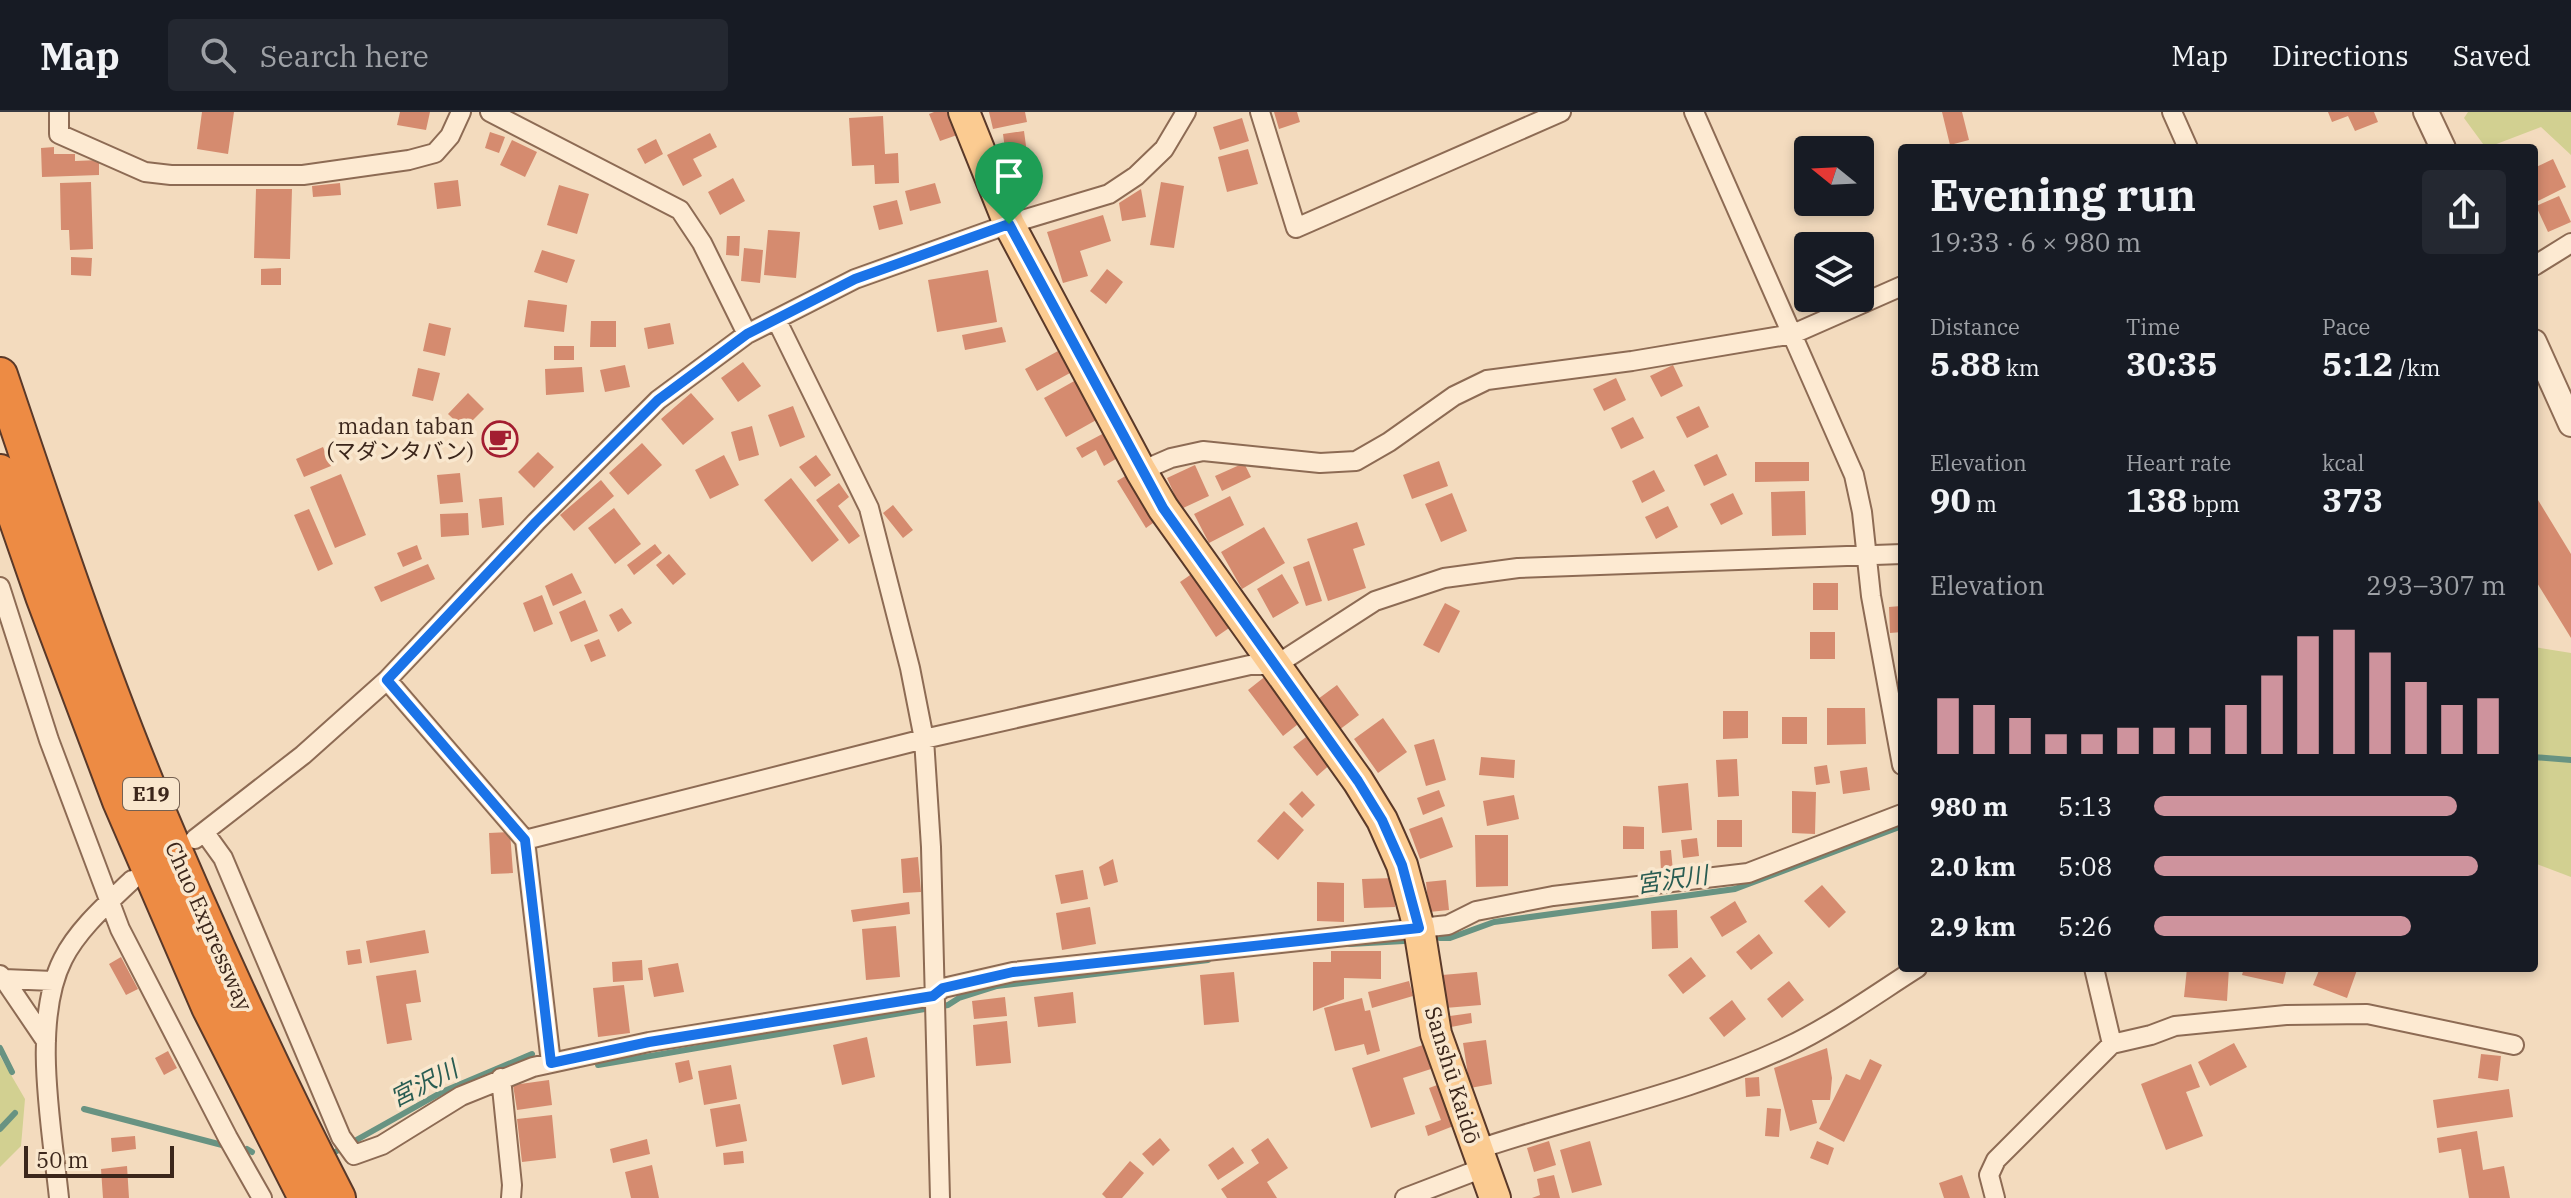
<!DOCTYPE html>
<meta charset="utf-8">
<style>
:root{--surface:#171b24;--page:#242831;--text:#f1f3f6;--muted:#9ea1a6;--line:#363941;--accent:#ce939d}
body{margin:0;font-family:"IBM Plex Serif","Noto Sans JP",serif;background:var(--page);color:var(--text);height:100vh;display:flex;flex-direction:column;font-size:30px;white-space:nowrap}
*{box-sizing:border-box;margin:0}
p{font-size:26px;color:var(--muted)}
.icon{flex:none;width:44px;height:44px;fill:none;stroke:currentColor;stroke-width:2;stroke-linecap:round;stroke-linejoin:round}
.map{position:relative;flex:1;overflow:hidden}
.side{position:absolute;left:1898px;top:32px;width:640px;height:828px;display:flex;flex-direction:column;background:var(--surface);border-radius:8px;box-shadow:0 4px 12px #0003}
.side>*{flex:none}
.needle{width:52px;rotate:288deg}
.fabs{position:absolute;left:1794px;top:24px;display:grid;gap:16px}
.fabs a{display:grid;place-items:center;width:80px;height:80px;border-radius:8px;background:var(--surface);box-shadow:0 4px 12px #0003;font-size:40px}
.scale{position:absolute;left:24px;bottom:20px;width:150px;box-sizing:border-box;padding-left:8px;border:4px solid #3b261b;border-top:0;font-size:22px;line-height:28px;white-space:nowrap;color:#3b261b;-webkit-text-stroke:6px #f9e7ce;paint-order:stroke}
.pin{position:absolute;display:grid;place-items:center;width:68px;height:68px;color:#fff;margin:-82px -34px;border-radius:50% 50% 50% 0;rotate:-45deg;box-shadow:0 0 8px #0007}
.pin .icon{rotate:45deg}
.round{display:grid;place-items:center;flex:none;width:84px;height:84px;border-radius:8px;background:var(--page)}
.headline{display:flex;align-items:center;justify-content:space-between;height:136px;padding:0 32px}
h1{font-size:44px;font-weight:800;line-height:60px}
.figures{display:grid;grid-template-columns:repeat(3,1fr);gap:12px;height:136px;padding:8px 32px}
.figures div{display:grid;align-content:center}
.figures b{font-size:34px;font-weight:800}
.figures small{font-size:22px;font-weight:400}
.figures p{font-size:22px}
.chart{height:224px;padding:16px 32px}
.chart p{display:flex;justify-content:space-between}
.chart svg{width:100%;height:144px;margin-top:8px;stroke:var(--accent);stroke-width:6}
ul{padding:0 32px;list-style:none;font-size:26px}
li{display:grid;grid-template-columns:128px 96px 1fr;align-items:center;height:60px}
li i{height:20px;border-radius:10px;background:var(--accent)}
header{display:flex;align-items:center;gap:48px;box-sizing:border-box;height:112px;padding:0 40px;background:var(--surface);border-bottom:2px solid var(--line)}
header strong{font-size:38px}
nav{display:flex;gap:44px;margin-inline-start:auto;font-size:28px}
.search{width:560px;height:72px;background:var(--page);display:flex;align-items:center;gap:20px;box-sizing:border-box;padding:0 28px;border-radius:8px;color:var(--muted);font-size:30px}
.map>svg:first-child{display:block}
.green{fill:#d2d091}
.lines{fill:none;stroke-linecap:round;stroke-linejoin:round}
.stream{stroke:#689382;stroke-width:6}
.building{fill:#d58b6f}
.minor-casing{stroke:#8d6b54;stroke-width:22}
.tertiary-casing{stroke:#8d6b54;stroke-width:28}
.primary-casing{stroke:#5a3929;stroke-width:34}
.motorway-casing{stroke:#5a3929;stroke-width:38}
.minor{stroke:#fdead2;stroke-width:18}
.tertiary{stroke:#fdead2;stroke-width:24}
.primary{stroke:#fbcb91;stroke-width:30}
.motorway{stroke:#ed8b44;stroke-width:34}
.route-casing{stroke:#fff;stroke-width:16}
.route{stroke:#1a73e8;stroke-width:10}
.labels{text-anchor:middle;stroke-width:7;stroke-linejoin:round;paint-order:stroke}
.shield{fill:#f9e7ce;stroke:#746051;stroke-width:2}
.shield-label{font-size:20px;font-weight:bold;fill:#3b261b}
.poi-label{font-size:22px;fill:#3b261b;stroke:#f9e7ce;text-anchor:end}
.street-label{font-size:22px;fill:#3b261b;stroke:#f9e7ce}
.water-label{font-size:24px;font-style:italic;fill:#285c52;stroke:#f9e7ce}
</style>
<header>
<strong>Map</strong>
<div class="search"><svg class="icon" aria-label="search" viewBox="0 0 24 24"><circle cx="10" cy="10" r="6"/><path d="M15 15l6 6"/></svg>Search here</div>
<nav><a>Map</a><a>Directions</a><a>Saved</a></nav>
</header>
<div class="map">
<svg width="2571" height="1086" viewBox="0 0 2571 1086">
<rect width="100%" height="100%" fill="#f3dbbe"/>
<path class="green" d="M2468,0H2571V43L2541,15L2486,36L2464,6Z
M2534,535L2571,541V765L2534,751Z
M0,944L25,987L21,1034L0,1055Z"/>
<g class="lines">
<path class="stream" d="M2534,645L2571,648
M1440,826H1450L1494,810L1735,777L1902,714
M1350,832L1404,829
M0,936L12,960
M598,953L948,893L959,886L997,874L1208,848
M84,997L226,1034
M0,1017L15,1001
M247,1037L252,1040
M335,1040L442,980L532,942"/>
</g>
<path class="building" d="M202,0H234L228,42L197,37Z
M400,0H430L426,18L397,13Z
M934,0H952L960,22L940,29L929,2Z
M989,0H1025L1027,10L993,17Z
M1274,0H1297L1300,10L1279,17Z
M1942,0H1962L1969,28L1950,33Z
M2328,0H2374L2378,10L2355,19L2348,4L2332,10Z
M883,4L885,42L898,41L899,71L875,72L874,53L852,54L849,6Z
M1242,6L1249,29L1220,38L1213,15Z
M1024,19L1030,64L1009,67L1003,22Z
M490,20L505,25L499,41L485,36Z
M710,21L717,35L693,47L702,64L683,74L667,43Z
M656,27L663,42L645,52L637,37Z
M512,28L537,40L525,65L500,53Z
M54,35V42H75V49L99,48V63L42,65L41,36Z
M1248,37L1258,72L1227,80L1218,45Z
M2553,47L2566,75L2534,91V56Z
M733,66L745,89L720,103L708,80Z
M458,68L461,94L437,97L434,71Z
M91,70L93,137L70,138L69,118H61L60,71Z
M1161,70L1184,74L1174,136L1150,133Z
M340,71L341,83L313,85L312,74Z
M935,71L941,91L910,99L905,79Z
M559,73L589,82L577,122L547,113Z
M256,77H292L290,147L254,146Z
M1141,77L1146,105L1122,109L1119,91Z
M2559,84L2571,110L2548,120L2536,94Z
M897,88L903,112L879,118L873,94Z
M1103,103L1111,129L1080,139L1088,164L1063,171L1047,120Z
M768,118L800,120L796,166L764,163Z
M727,124H740L739,144L726,143Z
M744,136L763,138L760,171L741,169Z
M542,138L575,148L567,171L534,160Z
M71,145L92,146L91,164L71,163Z
M281,156V173H261V157Z
M1107,157L1123,170L1106,192L1090,179Z
M988,158L997,210L937,220L928,168Z
M528,188L567,193L564,220L524,215Z
M591,209H616V235H590Z
M429,211L451,216L445,244L423,239Z
M670,211L674,232L648,237L644,216Z
M1002,215L1006,230L965,238L962,223Z
M554,234H574V248H554Z
M1058,239L1070,261L1037,279L1025,257Z
M743,250L761,274L738,290L721,266Z
M625,253L630,275L605,280L600,258Z
M1673,253L1683,274L1661,285L1650,264Z
M582,255L584,280L546,283L545,257Z
M418,256L440,261L433,289L412,284Z
M1616,266L1626,288L1604,299L1593,277Z
M1076,268L1098,307L1066,325L1044,286Z
M468,281L484,297L464,317L448,302Z
M691,281L714,307L683,333L661,307Z
M793,294L805,325L780,335L768,303Z
M1699,294L1709,315L1687,326L1676,305Z
M1633,305L1644,326L1621,337L1611,316Z
M502,309L518,324L498,345L482,329Z
M752,314L759,343L739,349L731,320Z
M1106,320L1119,345L1104,354L1096,338L1082,346L1076,336Z
M642,331L662,353L628,383L609,361Z
M323,335L331,354L304,365L296,347Z
M538,340L554,355L534,376L518,360Z
M1717,342L1727,363L1704,374L1694,353Z
M724,343L739,373L710,387L695,358Z
M816,343L831,363L815,375L799,355Z
M1439,349L1448,374L1412,387L1403,363Z
M1755,350H1809V369L1755,370Z
M1244,351L1251,365L1222,379L1215,364Z
M1195,353L1209,384L1181,397L1167,366Z
M1654,358L1665,379L1642,391L1632,369Z
M1132,360L1160,406L1146,416L1117,369Z
M460,361L463,390L440,392L437,363Z
M341,362L366,423L335,436L310,375Z
M791,366L839,428L812,450L764,388Z
M601,368L614,384L574,419L560,403Z
M839,371L849,385L838,394L860,424L849,432L816,388Z
M1805,379L1806,423L1772,424L1771,380Z
M1452,381L1467,419L1441,430L1425,392Z
M1733,381L1743,402L1721,413L1710,392Z
M1230,384L1244,413L1209,431L1194,402Z
M502,385L504,413L482,416L479,387Z
M2538,388L2571,442V526L2534,466V391Z
M893,393L913,418L903,426L883,401Z
M1668,394L1678,415L1656,427L1645,405Z
M614,396L641,432L615,452L588,416Z
M309,397L333,452L318,459L294,403Z
M468,401L469,423L441,425L440,402Z
M1357,410L1365,433L1353,437L1366,476L1328,489L1307,427Z
M1264,415L1285,451L1242,477L1221,440Z
M655,432L662,441L634,463L627,453Z
M417,433L422,447L403,455L397,441Z
M669,442L686,462L673,473L656,453Z
M1309,449L1322,489L1306,494L1293,455Z
M428,452L435,467L381,490L374,475Z
M1196,459L1232,514L1216,525L1180,470Z
M572,461L582,481L553,494L545,474Z
M1282,462L1299,491L1273,506L1257,477Z
M1813,471H1838V498H1813Z
M542,483L553,512L534,520L523,491Z
M585,488L598,519L571,530L559,500Z
M1445,491L1460,499L1439,541L1423,533Z
M1901,494L1902,520L1890,521L1889,495Z
M622,496L632,511L618,520L609,503Z
M1810,520H1835V547H1810Z
M599,527L606,544L591,550L584,533Z
M1267,563L1302,609L1283,624L1248,578Z
M1337,573L1359,603L1339,618L1318,587Z
M1827,596H1865L1866,632L1827,633Z
M1723,599H1748V626L1723,627Z
M1782,605H1807V632H1782Z
M1383,606L1407,640L1378,661L1354,627Z
M1310,622L1333,650L1317,664L1293,635Z
M1434,627L1446,668L1426,674L1414,633Z
M1481,645L1515,648L1514,666L1479,663Z
M1737,647L1739,684L1718,685L1716,648Z
M1827,653L1830,671L1816,673L1814,655Z
M1867,655L1870,678L1843,682L1840,659Z
M1688,671L1692,718L1662,721L1658,674Z
M1439,678L1445,694L1423,703L1417,686Z
M1302,679L1315,693L1302,706L1289,692Z
M1792,679L1816,680L1815,722L1792,721Z
M1514,683L1519,707L1487,714L1483,689Z
M1284,699L1304,718L1278,748L1257,729Z
M1442,705L1453,735L1420,747L1409,717Z
M1717,708H1742V735H1717Z
M1623,714L1644,715V737H1623Z
M510,720L513,761L491,762L489,721Z
M1475,723H1508V774L1476,775Z
M1697,726L1699,744L1683,746L1681,728Z
M1671,738L1673,759H1661L1660,739Z
M918,745L921,780L903,781L901,747Z
M1113,747L1118,770L1104,774L1099,755Z
M1083,758L1088,787L1061,792L1055,763Z
M1394,766L1395,795L1364,796L1362,767Z
M1446,768L1449,798L1429,800L1426,770Z
M1317,770L1344,771V810L1317,809Z
M1822,773L1846,800L1829,816L1804,789Z
M1735,789L1747,810L1722,825L1710,805Z
M909,790L910,802L853,810L851,798Z
M1090,795L1096,832L1062,838L1056,801Z
M1677,798L1678,836L1652,837L1651,799Z
M896,814L900,865L866,868L862,817Z
M425,818L429,841L370,851L366,829Z
M1759,822L1773,841L1751,858L1736,840Z
M360,837L362,851L348,853L346,839Z
M1331,839H1381V867L1344,866V887L1313,899V850H1331Z
M121,845L138,877L126,883L109,852Z
M1691,845L1706,864L1683,882L1668,863Z
M642,848L643,868L613,870L612,850Z
M678,851L684,880L654,885L648,856Z
M2187,856H2229L2227,889L2184,885Z
M2244,856H2287L2283,872L2242,863Z
M2320,856L2357,858L2347,886L2313,873Z
M416,858L421,890L406,892L412,928L387,932L376,864Z
M1234,860L1239,910L1204,913L1200,863Z
M1477,860L1481,893L1445,896L1442,863Z
M1409,869L1413,884L1372,896L1368,880Z
M1789,869L1804,888L1782,906L1767,887Z
M624,873L630,921L598,925L593,876Z
M1073,880L1076,911L1038,915L1034,885Z
M1005,885L1007,904L974,907L972,889Z
M1362,886L1365,899L1370,898L1380,939L1367,943L1364,932L1335,939L1324,896Z
M1732,888L1746,907L1724,925L1709,906Z
M1471,901L1472,911L1451,915L1450,904Z
M1007,909L1011,951L976,954L973,913Z
M867,925L875,965L842,973L833,933Z
M1486,928L1492,972L1470,976L1463,931Z
M2234,931L2247,955L2210,974L2198,950Z
M1423,933L1431,957L1403,966L1415,1002L1371,1016L1352,956Z
M1827,936L1832,966L1830,988H1812L1817,1011L1790,1019L1774,956Z
M168,939L177,956L164,963L155,946Z
M2481,942L2501,944L2498,969L2478,966Z
M1870,947L1882,953L1844,1030L1819,1017L1846,962L1860,968Z
M689,948L693,967L679,971L675,951Z
M2191,952L2200,975L2186,980L2203,1024L2166,1038L2141,972Z
M731,953L737,987L704,993L698,959Z
M1759,965L1760,984L1746,985L1745,966Z
M549,968L552,993L517,998L513,973Z
M1440,972L1456,1013L1428,1024L1425,1014L1441,1008L1429,976Z
M2509,977L2513,1005L2437,1016L2433,988Z
M740,992L747,1029L716,1035L710,997Z
M1767,996L1781,997L1779,1025L1765,1024Z
M552,1003L556,1046L522,1050L517,1007Z
M2477,1019L2483,1058L2504,1054L2510,1086H2469L2461,1037L2439,1041L2437,1026Z
M135,1024L136,1037L112,1040L111,1026Z
M1160,1026L1170,1038L1153,1054L1142,1042Z
M1268,1026L1288,1056L1267,1070L1277,1086H1227L1221,1077L1259,1051L1251,1038Z
M647,1027L650,1042L613,1051L610,1037Z
M1549,1029L1556,1053L1534,1060L1527,1036Z
M1590,1029L1602,1073L1572,1081L1560,1038Z
M1817,1029L1834,1036L1828,1053L1810,1046Z
M1233,1035L1244,1051L1218,1068L1208,1053Z
M743,1039L744,1051L724,1053L723,1041Z
M1130,1049L1144,1061L1122,1086H1106L1102,1082Z
M652,1053L659,1086H631L625,1060Z
M127,1054L129,1086H103L101,1057Z
M1554,1063L1560,1086H1532L1540,1083L1537,1067Z
M1962,1063L1970,1086H1944L1939,1071Z"/>
<g class="lines">
<defs>
<path id="minor" d="M59,0V22L145,60L171,63H303L409,48L435,41L450,24L461,0
M490,0L680,98L702,131L747,222
M1260,0L1296,116L1561,0
M1694,0L1854,363L1862,400L1871,484L1902,653
M2172,0L2188,36
M2534,154L2571,131
M776,207L869,396L910,556L924,627L931,735L940,1086
M1141,359L1171,346L1203,339L1320,351L1356,349L1389,330L1454,284L1487,268L1632,249L1793,222L1902,174
M0,475L49,628L120,817L228,1026L262,1086
M387,568L525,728L551,951
M205,721L223,746L341,1025L354,1043L382,1033L461,984L533,955L649,930L933,884L943,876L1013,860L1448,813L1476,799L1553,784L1748,761L1902,702
M195,727L303,643L387,568L536,410L658,288L747,222L855,167L1009,112L1109,82L1136,64L1164,37L1186,0
M525,728L924,627L1250,553H1276L1375,489L1444,466L1518,456L1902,442
M0,863L4,867L53,869
M4,867L46,929
M2112,932L2151,923L2175,914L2286,903L2367,902L2514,933
M501,966L512,1073L511,1086
M1476,1038C1579,1003 1689,981 1787,935C1832,914 1876,882 1917,856
M59,1086C52,1017 31,910 63,847C78,817 108,791 132,768
M1405,1086L1483,1056
M1995,1086L1989,1063L1996,1048L2112,932L2094,856"/>
<path id="tertiary" d="M2426,0L2443,36
M2534,230L2571,312"/>
<path id="primary" d="M964,0L1009,112L1141,359L1163,396L1358,669L1382,708L1402,753L1419,816L1436,922L1495,1086"/>
<path id="motorway" d="M0,263C48,405 95,547 152,685C209,821 270,955 338,1086
M0,360L43,484L120,689L209,895L306,1086"/>
</defs>
<use href="#minor" class="minor-casing"/>
<use href="#tertiary" class="tertiary-casing"/>
<use href="#primary" class="primary-casing"/>
<use href="#motorway" class="motorway-casing"/>
<use href="#minor" class="minor"/>
<use href="#tertiary" class="tertiary"/>
<use href="#primary" class="primary"/>
<use href="#motorway" class="motorway"/>
</g>
<g class="lines">
<defs>
<path id="route" d="M1009,112L1163,396L1358,669L1382,708L1402,753L1419,816L1013,860L943,876L933,884L649,930L551,951L525,728L387,568L536,410L658,288L747,222L855,167Z"/>
</defs>
<use href="#route" class="route-casing"/>
<use href="#route" class="route"/>
</g>
<defs>
<symbol id="cafe-ring" viewBox="-11 -11 22 22"><circle r="9.5" fill="#f9e7ce" stroke="#a31e31" stroke-width="1.5"/><path d="M-5.5-4.5H6V0H3Q3 3.5 0 3.5H-2.5Q-5.5 3.5-5.5 0ZM3-3.2v2h1.7v-2ZM-6 4.5H4V6H-6Z" fill="#a31e31"/></symbol>
</defs>
<g fill-rule="evenodd">
<use href="#cafe-ring" x="480" y="307" width="40" height="40"/>
</g>
<g class="labels">
<rect class="shield" x="123" y="666" width="56" height="32" rx="6"/>
<g class="shield-label">
<text x="151" y="689">E19</text>
</g>
<g class="poi-label">
<text x="474" y="322">madan taban<tspan x="474" dy="25">(マダンタバン)</tspan></text>
</g>
<g class="street-label">
<text transform="translate(209 814) rotate(66)" y="8">Chuo Expressway</text>
<text transform="translate(1453 963) rotate(73)" y="8">Sanshū Kaidō</text>
</g>
<g class="water-label">
<text transform="translate(1672 768) rotate(-8)" y="8">宮沢川</text>
<text transform="translate(424 972) rotate(-27)" y="8">宮沢川</text>
</g>
</g>
</svg>
<div class="fabs">
<a><svg class="needle" viewBox="-14 -14 28 28"><path d="M0-13l5 13h-10z" fill="#e53935"/><path d="M0 13l5-13h-10z" fill="#9ea1a6"/></svg></a>
<a><svg class="icon" aria-label="layers" viewBox="0 0 24 24"><path d="M12 4l9 5-9 5-9-5zM3 14l9 5 9-5"/></svg></a>
</div>
<div class="scale">50 m</div>
<div class="pin" style="left:1009px;top:112px;background:#1e9e55"><svg class="icon" aria-label="arrive" viewBox="0 0 24 24"><path d="M6 21V4h12l-3 4 3 4H6"/></svg></div>
<section class="side">
<div class="headline"><div><h1>Evening run</h1><p>19:33 · 6 × 980 m</p></div><a class="round"><svg class="icon" aria-label="share" viewBox="0 0 24 24"><path d="M12 15V3M7 8l5-5 5 5M5 13v7h14v-7"/></svg></a></div>
<div class="figures">
<div><p>Distance</p><b>5.88<small> km</small></b></div>
<div><p>Time</p><b>30:35</b></div>
<div><p>Pace</p><b>5:12<small> /km</small></b></div>
</div>
<div class="figures">
<div><p>Elevation</p><b>90<small> m</small></b></div>
<div><p>Heart rate</p><b>138<small> bpm</small></b></div>
<div><p>kcal</p><b>373</b></div>
</div>
<div class="chart"><p><span>Elevation</span>293–307 m</p>
<svg viewBox="0 0 160 44" preserveAspectRatio="none"><path d="M5 44V27M15 44V29M25 44V33M35 44V38M45 44V38M55 44V36M65 44V36M75 44V36M85 44V29M95 44V20M105 44V8M115 44V6M125 44V13M135 44V22M145 44V29M155 44V27"/></svg>
</div>
<ul>
<li><b>980 m</b>5:13<i style="width:86%"></i></li>
<li><b>2.0 km</b>5:08<i style="width:92%"></i></li>
<li><b>2.9 km</b>5:26<i style="width:73%"></i></li>
</ul>
</section>
</div>
